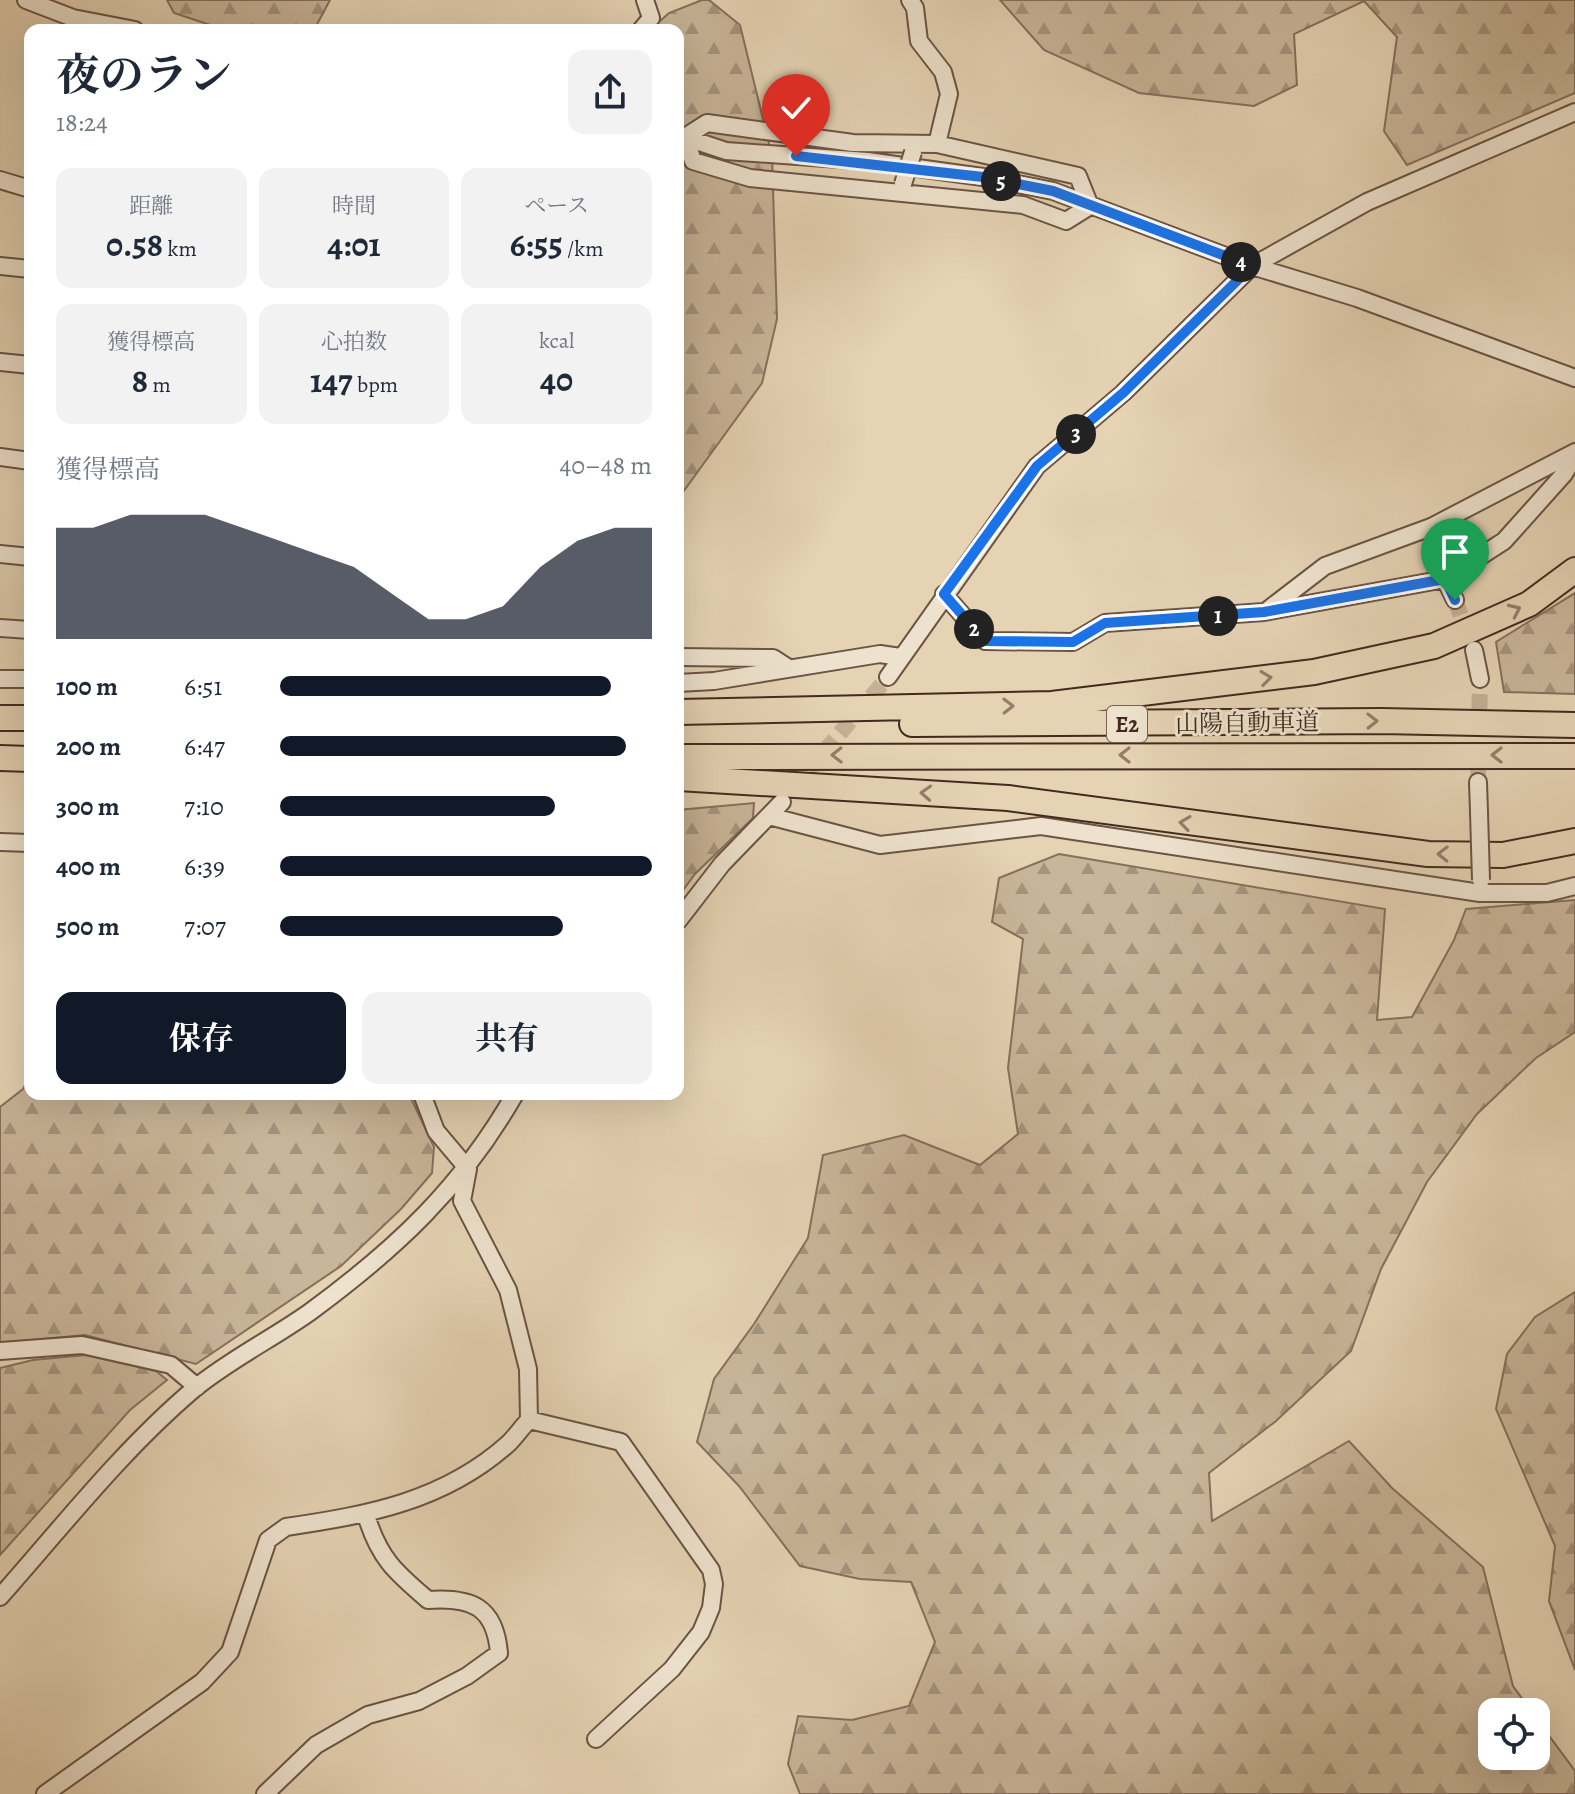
<!DOCTYPE html>
<html lang="ja">
<meta charset="utf-8">
<style>
:root{--surface:#fff;--page:#f2f2f3;--text:#1f2937;--muted:#747a83;--accent:#111827}
body{margin:0;font-family:Alegreya,"Noto Serif JP",serif;background:var(--page);color:var(--text);height:100vh;display:flex;flex-direction:column;font-size:30px;white-space:nowrap}
*{box-sizing:border-box;margin:0}
p{font-size:26px;color:var(--muted)}
.icon{flex:none;width:44px;height:44px;fill:none;stroke:currentColor;stroke-width:2;stroke-linecap:round;stroke-linejoin:round}
.map{position:relative;flex:1;overflow:hidden}
.details{position:absolute;left:24px;top:24px;width:660px;height:1076px;display:flex;flex-direction:column;background:var(--surface);border-radius:16px;box-shadow:0 8px 32px #0002}
.details>*{flex:none}
.fabs{position:absolute;left:1478px;top:1698px;display:grid;gap:16px}
.fabs a{display:grid;place-items:center;width:72px;height:72px;border-radius:16px;background:var(--surface);box-shadow:0 8px 32px #0002;font-size:40px}
.pin{position:absolute;display:grid;place-items:center;width:68px;height:68px;color:#fff;margin:-82px -34px;border-radius:50% 50% 50% 0;rotate:-45deg;box-shadow:0 0 8px #0007}
.pin .icon{rotate:45deg}
.km{position:absolute;width:40px;height:40px;margin:-20px;border-radius:50%;background:#222;color:#fff;font-size:22px;line-height:40px;text-align:center}
.round{display:grid;place-items:center;flex:none;width:84px;height:84px;border-radius:16px;background:var(--page)}
.head{display:flex;align-items:center;justify-content:space-between;height:136px;padding:0 32px}
h1{font-size:44px;font-weight:700;line-height:60px}
.stats{display:grid;grid-template-columns:repeat(3,1fr);gap:12px;height:136px;padding:8px 32px}
.stats div{display:grid;align-content:center;border-radius:16px;background:var(--page);text-align:center}
.stats b{font-size:34px;font-weight:700}
.stats small{font-size:22px;font-weight:400}
.stats p{font-size:22px}
.chart{height:224px;padding:16px 32px}
.chart p{display:flex;justify-content:space-between}
.chart svg{width:100%;height:144px;margin-top:8px;fill:var(--accent);opacity:.7}
.primary-button{display:flex;gap:16px;margin-top:auto;padding:16px 32px}
.primary-button a{flex:1;height:92px;border-radius:16px;background:var(--accent);color:#fff;font-size:32px;font-weight:700;line-height:92px;text-align:center}
.primary-button a+a{background:var(--page);color:var(--text)}
ul{padding:0 32px;list-style:none;font-size:26px}
li{display:grid;grid-template-columns:128px 96px 1fr;align-items:center;height:60px}
li i{height:20px;border-radius:10px;background:var(--accent)}
.map>svg:first-child{display:block}
.forest{fill:url(#forest-firs);stroke:#86705c;stroke-width:2}
.lines{fill:none;stroke-linecap:round;stroke-linejoin:round}
.minor-tunnel{stroke:#c4b196;stroke-width:16;stroke-dasharray:16 8;stroke-linecap:butt}
.minor-casing{stroke:#6b5444;stroke-width:20}
.highway-casing{stroke:#422a1e;stroke-width:28}
.minor{stroke:#eee2ce;stroke-width:16}
.highway{stroke:#e5d3b4;stroke-width:24}
.minor-bridge-casing{stroke:#6b5444;stroke-width:20;stroke-linecap:butt}
.minor-bridge{stroke:#eee2ce;stroke-width:16}
.oneway{stroke:#947e69}
.route-casing{stroke:#fff;stroke-width:16}
.route{stroke:#1a73e8;stroke-width:10}
.labels{text-anchor:middle;stroke-width:6;stroke-linejoin:round;paint-order:stroke}
.shield{fill:#eee2ce;stroke:#766153;stroke-width:2}
.shield-label{font-size:22px;font-weight:bold;fill:#422a1e}
.street-label{font-size:24px;fill:#422a1e;stroke:#eee2ce}
</style>
<div class="map">
<svg width="1575" height="1794" viewBox="0 0 1575 1794">
<defs>
<pattern id="forest-firs" width="22" height="20" patternUnits="userSpaceOnUse" patternTransform="scale(2)"><rect width="22" height="20" fill="#c9b69a"/><path d="M5 1l3.5 6h-7zM16 11l3.5 6h-7z" fill="#a5947d"/></pattern>
</defs>
<rect width="100%" height="100%" fill="#e5d3b4"/>
<filter id="stains"><feTurbulence type="fractalNoise" baseFrequency=".0025" numOctaves="4"/><feColorMatrix values="0 0 0 0 .2 0 0 0 0 .09 0 0 0 0 .02 0 0 0 .5 -.17"/></filter>
<radialGradient id="worn" r=".72"><stop offset=".6" stop-color="#630" stop-opacity="0"/><stop offset="1" stop-color="#630" stop-opacity=".3"/></radialGradient>
<path class="forest" d="M167,0H330L314,30L213,26L174,13Z
M702,0H709L740,25L772,156L777,319L762,383L678,499V30H650L669,13Z
M1000,0H1575V93L1407,165L1384,131L1397,37L1364,1L1294,34L1297,85L1254,106L1139,93L1044,50Z
M1575,593V694L1504,692L1496,642Z
M754,803L753,818L695,874L678,897V810Z
M1059,854L1385,909L1377,1020L1412,1017L1454,940L1466,909L1575,900V1032L1536,1058L1477,1114L1427,1182L1381,1269L1351,1351L1276,1421L1209,1473L1212,1521L1349,1441L1392,1488L1483,1567L1513,1686L1532,1712H1492V1756H1536V1718L1575,1771V1794H800L788,1764L798,1716L852,1720L909,1706L935,1642L911,1582L860,1579L800,1566L739,1486L697,1442L714,1379L754,1324L808,1238L823,1155L904,1135L980,1165L1018,1134L1008,1068L1023,939L992,922L999,878Z
M30,1076V1094H409L434,1147L432,1173L401,1209L341,1266L196,1364L85,1335L0,1343V1107L23,1089Z
M1575,1292V1670L1549,1601L1555,1546L1496,1409L1507,1354L1535,1317Z
M86,1355L156,1371L167,1380L130,1410L0,1555V1368L33,1360Z"/>
<g class="lines">
<path class="minor-tunnel" d="M1455,600L1470,640
M1478,782L1480,679
M793,788L888,677"/>
<defs>
<path id="minor" d="M26,0L73,18L135,30
M910,0L915,8L919,41L943,72L949,94L937,144
M641,30L651,18L645,0
M707,123L853,143L937,144L1078,176L1090,206L1066,221L1023,205L750,178L693,161L685,137Z
M678,135L726,151L867,161L983,177L1053,191L1252,266L1357,298L1575,378
M0,180L30,189
M0,266L30,269
M0,362L30,365
M0,457L30,461
M0,554L30,557
M1445,579L1455,600
M944,594L985,641L1073,642L1105,623L1264,612L1445,579L1504,541L1564,474L1575,456
M1269,609L1325,566L1431,527L1575,452
M0,628L30,630
M1474,650L1480,679
M678,657L773,658L787,667
M888,677L1037,466L1123,393L1252,266L1367,202L1575,112
M0,679H30
M678,683L714,681L880,654L900,657
M1478,782L1479,812
M769,816L880,845L1041,826L1480,893H1547L1575,886
M0,842L30,843
M678,921L722,864L782,802
M0,1351L82,1345L171,1365L197,1387
M529,1420L621,1442L711,1570L714,1584L711,1608L701,1632L672,1669L596,1739
M0,1597C62,1527 122,1450 194,1389C229,1360 272,1339 310,1312C397,1248 461,1188 515,1094
M45,1794L202,1682L230,1652L268,1540L286,1527C368,1515 445,1501 509,1443C516,1436 522,1427 529,1420L528,1369L508,1290L462,1201L468,1169L436,1131L422,1094
M265,1794L316,1745L368,1715L419,1701L467,1676L499,1653C495,1606 471,1597 428,1600C395,1572 379,1558 366,1515"/>
<path id="highway" d="M678,712L1052,704L1314,672L1434,646L1529,604L1575,570
M0,718H30
M912,724L1381,721L1575,725
M678,757L1575,756
M0,758L30,759
M678,778L1008,798L1428,854L1503,855L1575,841"/>
</defs>
<use href="#minor" class="minor-casing"/>
<use href="#highway" class="highway-casing"/>
<use href="#minor" class="minor"/>
<use href="#highway" class="highway"/>
<defs>
<path id="minor-bridge" d="M903,184L913,152
M1479,812L1481,880"/>
</defs>
<use href="#minor-bridge" class="minor-bridge-casing"/>
<use href="#minor-bridge" class="minor-bridge"/>
</g>
<defs><path id="oneway-chevron" d="M-2-3.5L2.5 0L-2 3.5" fill="none" stroke-width="1.6" stroke-linecap="round" stroke-linejoin="round" transform="scale(2)"/></defs>
<g class="oneway">
<use href="#oneway-chevron" transform="translate(1515 610) rotate(-25)"/>
<use href="#oneway-chevron" transform="translate(1266 678) rotate(-7)"/>
<use href="#oneway-chevron" transform="translate(1008 706) rotate(-1)"/>
<use href="#oneway-chevron" transform="translate(1372 721) rotate(-1)"/>
<use href="#oneway-chevron" transform="translate(837 755) rotate(179)"/>
<use href="#oneway-chevron" transform="translate(1125 755) rotate(180)"/>
<use href="#oneway-chevron" transform="translate(1497 755) rotate(-180)"/>
<use href="#oneway-chevron" transform="translate(926 793) rotate(-177)"/>
<use href="#oneway-chevron" transform="translate(1185 823) rotate(-172)"/>
<use href="#oneway-chevron" transform="translate(1443 854) rotate(-179)"/>
</g>
<g class="lines">
<defs>
<path id="route" d="M796,156L983,177L1053,191L1252,266L1123,393L1037,466L944,594L985,641L1073,642L1105,623L1264,612L1445,579L1455,600"/>
</defs>
<use href="#route" class="route-casing"/>
<use href="#route" class="route"/>
</g>
<g class="labels">
<rect class="shield" x="1107" y="706" width="40" height="36" rx="6"/>
<g class="shield-label">
<text x="1127" y="732">E2</text>
</g>
<g class="street-label">
<text transform="translate(1247 723) rotate(-1)" y="8">山陽自動車道</text>
</g>
</g>
<rect width="100%" height="100%" filter="url(#stains)"/>
<rect width="100%" height="100%" fill="url(#worn)"/>
</svg>
<div class="fabs">
<a><svg class="icon" aria-label="locate" viewBox="0 0 24 24"><circle cx="12" cy="12" r="6"/><path d="M12 2v4M12 18v4M2 12h4M18 12h4"/></svg></a>
</div>
<div class="pin" style="left:1455px;top:600px;background:#1e9e55"><svg class="icon" aria-label="arrive" viewBox="0 0 24 24"><path d="M6 21V4h12l-3 4 3 4H6"/></svg></div>
<div class="pin" style="left:796px;top:156px;background:#d93025"><svg class="icon" aria-label="check" viewBox="0 0 24 24"><path d="M5 12l5 5 9-10"/></svg></div>
<b class="km" style="left:1218px;top:616px">1</b>
<b class="km" style="left:974px;top:629px">2</b>
<b class="km" style="left:1076px;top:434px">3</b>
<b class="km" style="left:1241px;top:262px">4</b>
<b class="km" style="left:1001px;top:181px">5</b>
<section class="details">
<div class="head"><div><h1>夜のラン</h1><p>18:24</p></div><a class="round"><svg class="icon" aria-label="share" viewBox="0 0 24 24"><path d="M12 15V3M7 8l5-5 5 5M5 13v7h14v-7"/></svg></a></div>
<div class="stats">
<div><p>距離</p><b>0.58<small> km</small></b></div>
<div><p>時間</p><b>4:01</b></div>
<div><p>ペース</p><b>6:55<small> /km</small></b></div>
</div>
<div class="stats">
<div><p>獲得標高</p><b>8<small> m</small></b></div>
<div><p>心拍数</p><b>147<small> bpm</small></b></div>
<div><p>kcal</p><b>40</b></div>
</div>
<div class="chart"><p><span>獲得標高</span>40–48 m</p>
<svg viewBox="0 0 160 44" preserveAspectRatio="none"><path d="M0 44V10L10 10L20 6L30 6L40 6L50 10L60 14L70 18L80 22L90 30L100 38L110 38L120 34L130 22L140 14L150 10L160 10V44z"/></svg>
</div>
<ul>
<li><b>100 m</b>6:51<i style="width:89%"></i></li>
<li><b>200 m</b>6:47<i style="width:93%"></i></li>
<li><b>300 m</b>7:10<i style="width:74%"></i></li>
<li><b>400 m</b>6:39<i style="width:100%"></i></li>
<li><b>500 m</b>7:07<i style="width:76%"></i></li>
</ul>
<div class="primary-button"><a>保存</a><a>共有</a></div>
</section>
</div>
